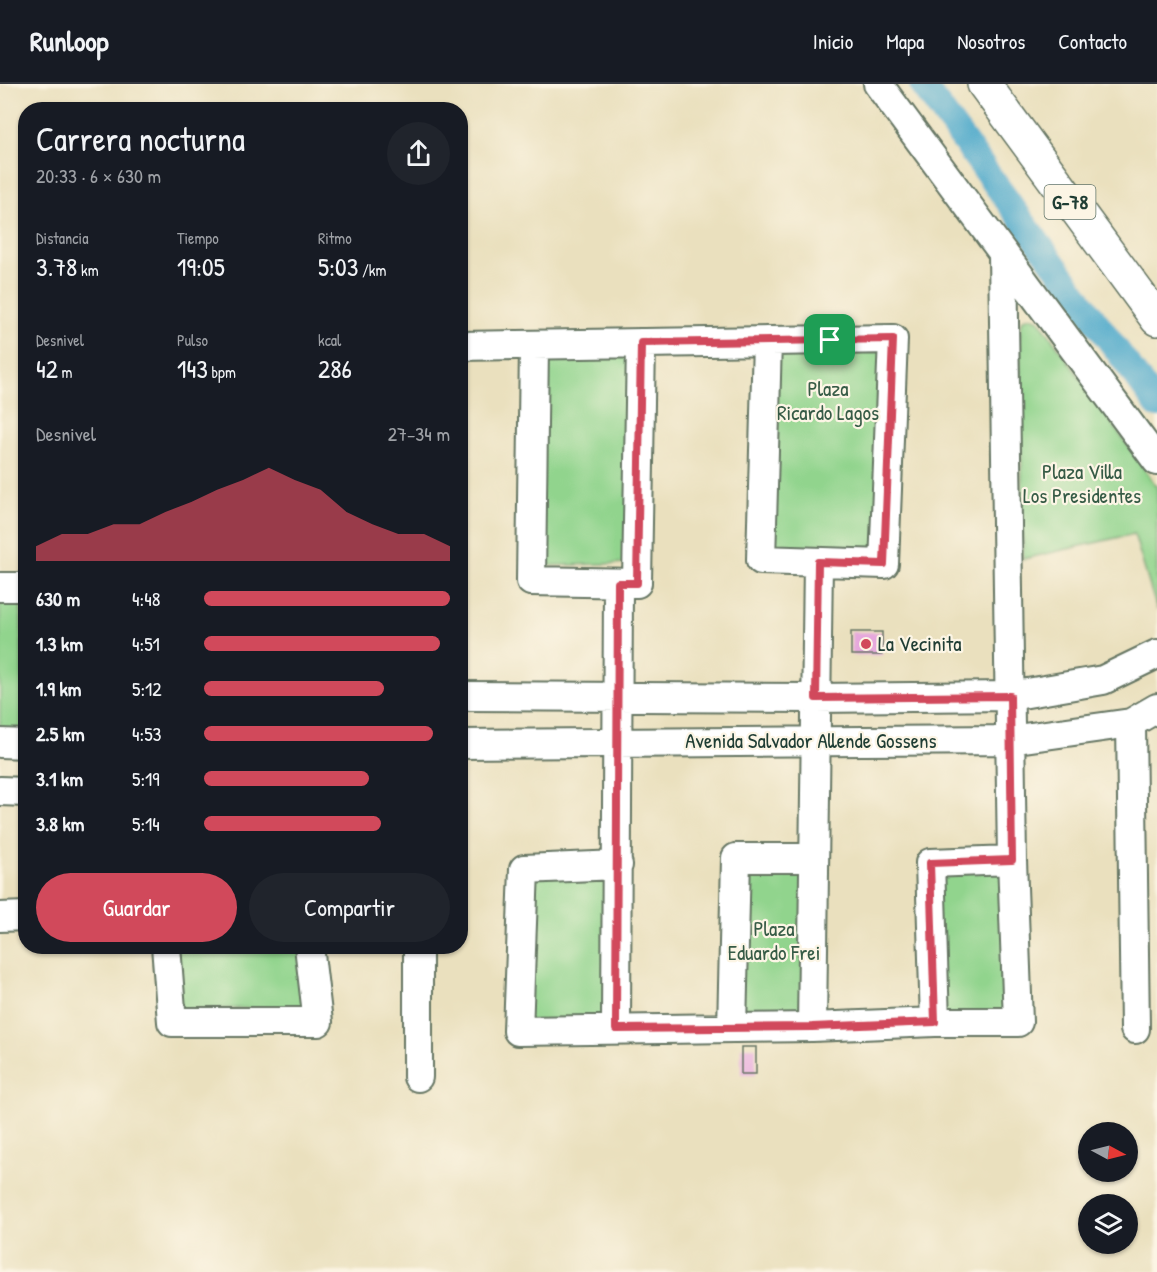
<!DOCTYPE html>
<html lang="es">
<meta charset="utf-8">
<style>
:root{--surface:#171b24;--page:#20242c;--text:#f1f3f6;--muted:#9ea1a6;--line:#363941;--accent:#d1495b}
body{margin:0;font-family:"Patrick Hand",sans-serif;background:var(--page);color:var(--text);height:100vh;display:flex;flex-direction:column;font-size:22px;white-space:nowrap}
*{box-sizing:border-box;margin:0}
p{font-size:20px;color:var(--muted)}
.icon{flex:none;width:33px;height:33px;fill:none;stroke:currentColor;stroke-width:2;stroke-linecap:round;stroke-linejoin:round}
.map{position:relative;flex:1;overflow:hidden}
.drawer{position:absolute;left:18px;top:18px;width:450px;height:852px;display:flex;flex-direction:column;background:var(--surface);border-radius:24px;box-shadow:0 2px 4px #0004}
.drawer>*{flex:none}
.needle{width:39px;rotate:97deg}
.fabs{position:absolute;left:1078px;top:1038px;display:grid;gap:12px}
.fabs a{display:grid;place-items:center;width:60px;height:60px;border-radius:50%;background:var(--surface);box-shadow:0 2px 4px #0004;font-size:30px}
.pin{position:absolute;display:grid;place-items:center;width:51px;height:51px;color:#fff;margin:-26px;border-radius:12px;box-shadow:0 3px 9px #0006}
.round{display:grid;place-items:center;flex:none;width:63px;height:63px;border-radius:32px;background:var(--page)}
.overview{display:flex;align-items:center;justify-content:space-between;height:102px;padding:0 18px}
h1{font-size:33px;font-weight:600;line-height:45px}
.stats{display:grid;grid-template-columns:repeat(3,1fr);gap:9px;height:102px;padding:6px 18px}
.stats div{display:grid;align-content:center}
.stats b{font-size:26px;font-weight:600}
.stats small{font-size:16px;font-weight:400}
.stats p{font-size:16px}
.chart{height:168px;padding:12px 18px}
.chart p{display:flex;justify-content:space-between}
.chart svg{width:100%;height:108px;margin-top:6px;fill:var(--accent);opacity:.7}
.button{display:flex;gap:12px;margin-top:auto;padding:12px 18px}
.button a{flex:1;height:69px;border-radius:36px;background:var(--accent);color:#fff;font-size:24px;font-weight:600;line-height:69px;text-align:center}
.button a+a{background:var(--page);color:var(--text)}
ul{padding:0 18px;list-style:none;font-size:20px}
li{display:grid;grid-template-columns:96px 72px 1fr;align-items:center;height:45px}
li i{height:15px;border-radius:8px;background:var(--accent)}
header{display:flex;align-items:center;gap:36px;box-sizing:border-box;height:84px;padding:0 30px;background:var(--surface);border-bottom:2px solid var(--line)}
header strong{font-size:28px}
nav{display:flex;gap:33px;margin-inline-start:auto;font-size:21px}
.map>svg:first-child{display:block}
.green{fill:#91d48d;stroke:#588860;stroke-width:1.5}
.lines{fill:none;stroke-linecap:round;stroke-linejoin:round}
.canal{stroke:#4ca8ca;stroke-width:26}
.building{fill:#e6a8dd}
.minor-casing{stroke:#667664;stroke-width:32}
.primary-casing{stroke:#667664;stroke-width:36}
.minor{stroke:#fff;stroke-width:28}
.primary{stroke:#fff;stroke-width:33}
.route-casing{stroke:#fff;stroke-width:12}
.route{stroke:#d1495b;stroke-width:8}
.poi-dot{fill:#d1495b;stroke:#fcf5e5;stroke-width:2}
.labels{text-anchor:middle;stroke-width:4.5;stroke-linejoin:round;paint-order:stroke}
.shield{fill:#fcf5e5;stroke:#617469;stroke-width:1.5}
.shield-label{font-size:20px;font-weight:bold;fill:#1f3d34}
.park-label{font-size:21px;fill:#365b46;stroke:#fcf5e5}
.poi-label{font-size:21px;fill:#1f3d34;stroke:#fcf5e5;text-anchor:start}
.street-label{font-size:21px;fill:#1f3d34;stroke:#fcf5e5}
</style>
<header>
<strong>Runloop</strong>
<nav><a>Inicio</a><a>Mapa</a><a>Nosotros</a><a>Contacto</a></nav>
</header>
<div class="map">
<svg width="1157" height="1188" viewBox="0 0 1157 1188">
<rect width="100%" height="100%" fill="#fcf5e5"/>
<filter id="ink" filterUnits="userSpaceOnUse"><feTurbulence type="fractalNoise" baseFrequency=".0167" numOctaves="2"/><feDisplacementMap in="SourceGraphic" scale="12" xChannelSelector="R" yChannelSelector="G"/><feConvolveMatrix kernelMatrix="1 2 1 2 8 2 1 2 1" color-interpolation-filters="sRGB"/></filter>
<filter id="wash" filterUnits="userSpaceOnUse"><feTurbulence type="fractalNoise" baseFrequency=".008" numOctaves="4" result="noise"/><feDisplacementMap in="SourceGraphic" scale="24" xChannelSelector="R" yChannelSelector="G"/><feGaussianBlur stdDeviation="1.35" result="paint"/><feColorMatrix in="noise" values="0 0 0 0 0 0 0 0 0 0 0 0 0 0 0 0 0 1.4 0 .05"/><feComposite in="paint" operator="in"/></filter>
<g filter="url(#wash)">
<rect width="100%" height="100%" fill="#eae0be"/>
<path class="green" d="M1031,233L1039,236L1157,403V526L1134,450L1023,475L1020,247L1023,235Z
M886,260L878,467L768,465L773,261Z
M638,262L634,479L538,482L541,264Z
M21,515L24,646L0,644V516Z
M739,777H812L810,938L735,939Z
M1009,780L1013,933L938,934L933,783Z
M615,785L613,938L522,942L527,788Z
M177,863H303L310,924L177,925Z"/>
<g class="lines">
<path class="canal" d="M922,0L1157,321"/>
</g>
<g id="blocks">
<path class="building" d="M851,548H882V571H851Z
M741,963H756V990H741Z"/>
</g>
</g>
<g filter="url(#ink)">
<use href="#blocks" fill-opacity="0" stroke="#667664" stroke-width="1.5"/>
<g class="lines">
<defs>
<path id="minor" d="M878,0L1157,377
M534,261L531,497L637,499L641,259
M460,262L893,255L884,480L761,476L767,257
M0,503H26
M460,612L816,614L1010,612L1103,596L1157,570
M1131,639L1135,945
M0,659L26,660
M460,660L1010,656L1131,639L1157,624
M0,707L26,708
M618,781L524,785L518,947L812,943L935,938H1018L1012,776L1003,170
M0,833L26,832
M166,862L172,938H318L309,862
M418,862V993
M935,938L930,779L1012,776
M812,943L818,478
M732,944L736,774H814
M616,945L618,499"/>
<path id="primary" d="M984,0L1157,235"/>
</defs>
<use href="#minor" class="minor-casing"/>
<use href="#primary" class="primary-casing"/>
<use href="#minor" class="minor"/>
<use href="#primary" class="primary"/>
</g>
</g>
<g class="lines" filter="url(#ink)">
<defs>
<path id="route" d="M893,255L884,480L818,478L816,614L1010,612L1012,776L930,779L935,938L812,943L616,945L618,499H637L641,259Z"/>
</defs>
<use href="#route" class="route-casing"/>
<use href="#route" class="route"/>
</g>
<circle class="poi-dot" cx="866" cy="560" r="6"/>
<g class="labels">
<rect class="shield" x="1044.5" y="101" width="51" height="34" rx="4.5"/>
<g class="shield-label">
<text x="1070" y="125">G-78</text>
</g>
<g class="park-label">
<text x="828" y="312">Plaza<tspan x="828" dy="24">Ricardo Lagos</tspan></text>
<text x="1082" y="395">Plaza Villa<tspan x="1082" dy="24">Los Presidentes</tspan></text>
<text x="774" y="852">Plaza<tspan x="774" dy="24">Eduardo Frei</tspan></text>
</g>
<g class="poi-label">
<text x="878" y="567">La Vecinita</text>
</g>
<g class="street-label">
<text x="811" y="664">Avenida Salvador Allende Gossens</text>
</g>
</g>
</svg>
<div class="fabs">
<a><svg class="needle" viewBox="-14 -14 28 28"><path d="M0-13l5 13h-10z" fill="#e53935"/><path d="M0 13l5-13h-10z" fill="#9ea1a6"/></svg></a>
<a><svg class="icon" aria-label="layers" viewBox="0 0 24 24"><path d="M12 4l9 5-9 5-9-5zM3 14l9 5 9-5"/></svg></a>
</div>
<div class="pin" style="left:830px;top:256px;background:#1e9e55"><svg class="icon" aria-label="arrive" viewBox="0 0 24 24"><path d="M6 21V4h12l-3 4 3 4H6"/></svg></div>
<section class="drawer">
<div class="overview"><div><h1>Carrera nocturna</h1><p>20:33 · 6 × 630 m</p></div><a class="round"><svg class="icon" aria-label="share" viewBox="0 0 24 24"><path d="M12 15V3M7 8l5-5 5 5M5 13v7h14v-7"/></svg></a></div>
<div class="stats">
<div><p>Distancia</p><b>3.78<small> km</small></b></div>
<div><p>Tiempo</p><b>19:05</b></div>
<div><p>Ritmo</p><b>5:03<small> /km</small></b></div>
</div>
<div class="stats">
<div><p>Desnivel</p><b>42<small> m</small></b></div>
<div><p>Pulso</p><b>143<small> bpm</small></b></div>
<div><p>kcal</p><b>286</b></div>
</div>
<div class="chart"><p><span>Desnivel</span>27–34 m</p>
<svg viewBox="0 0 160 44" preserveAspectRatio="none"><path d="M0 44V38L10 33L20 33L30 29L40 29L50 24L60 20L70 15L80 11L90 6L100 11L110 15L120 24L130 29L140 33L150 33L160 38V44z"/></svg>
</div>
<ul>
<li><b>630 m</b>4:48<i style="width:100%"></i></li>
<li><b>1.3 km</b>4:51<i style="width:96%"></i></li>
<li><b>1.9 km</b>5:12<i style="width:73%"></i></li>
<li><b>2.5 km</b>4:53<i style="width:93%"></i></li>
<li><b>3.1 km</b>5:19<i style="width:67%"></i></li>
<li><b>3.8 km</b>5:14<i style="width:72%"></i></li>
</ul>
<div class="button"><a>Guardar</a><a>Compartir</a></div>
</section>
</div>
